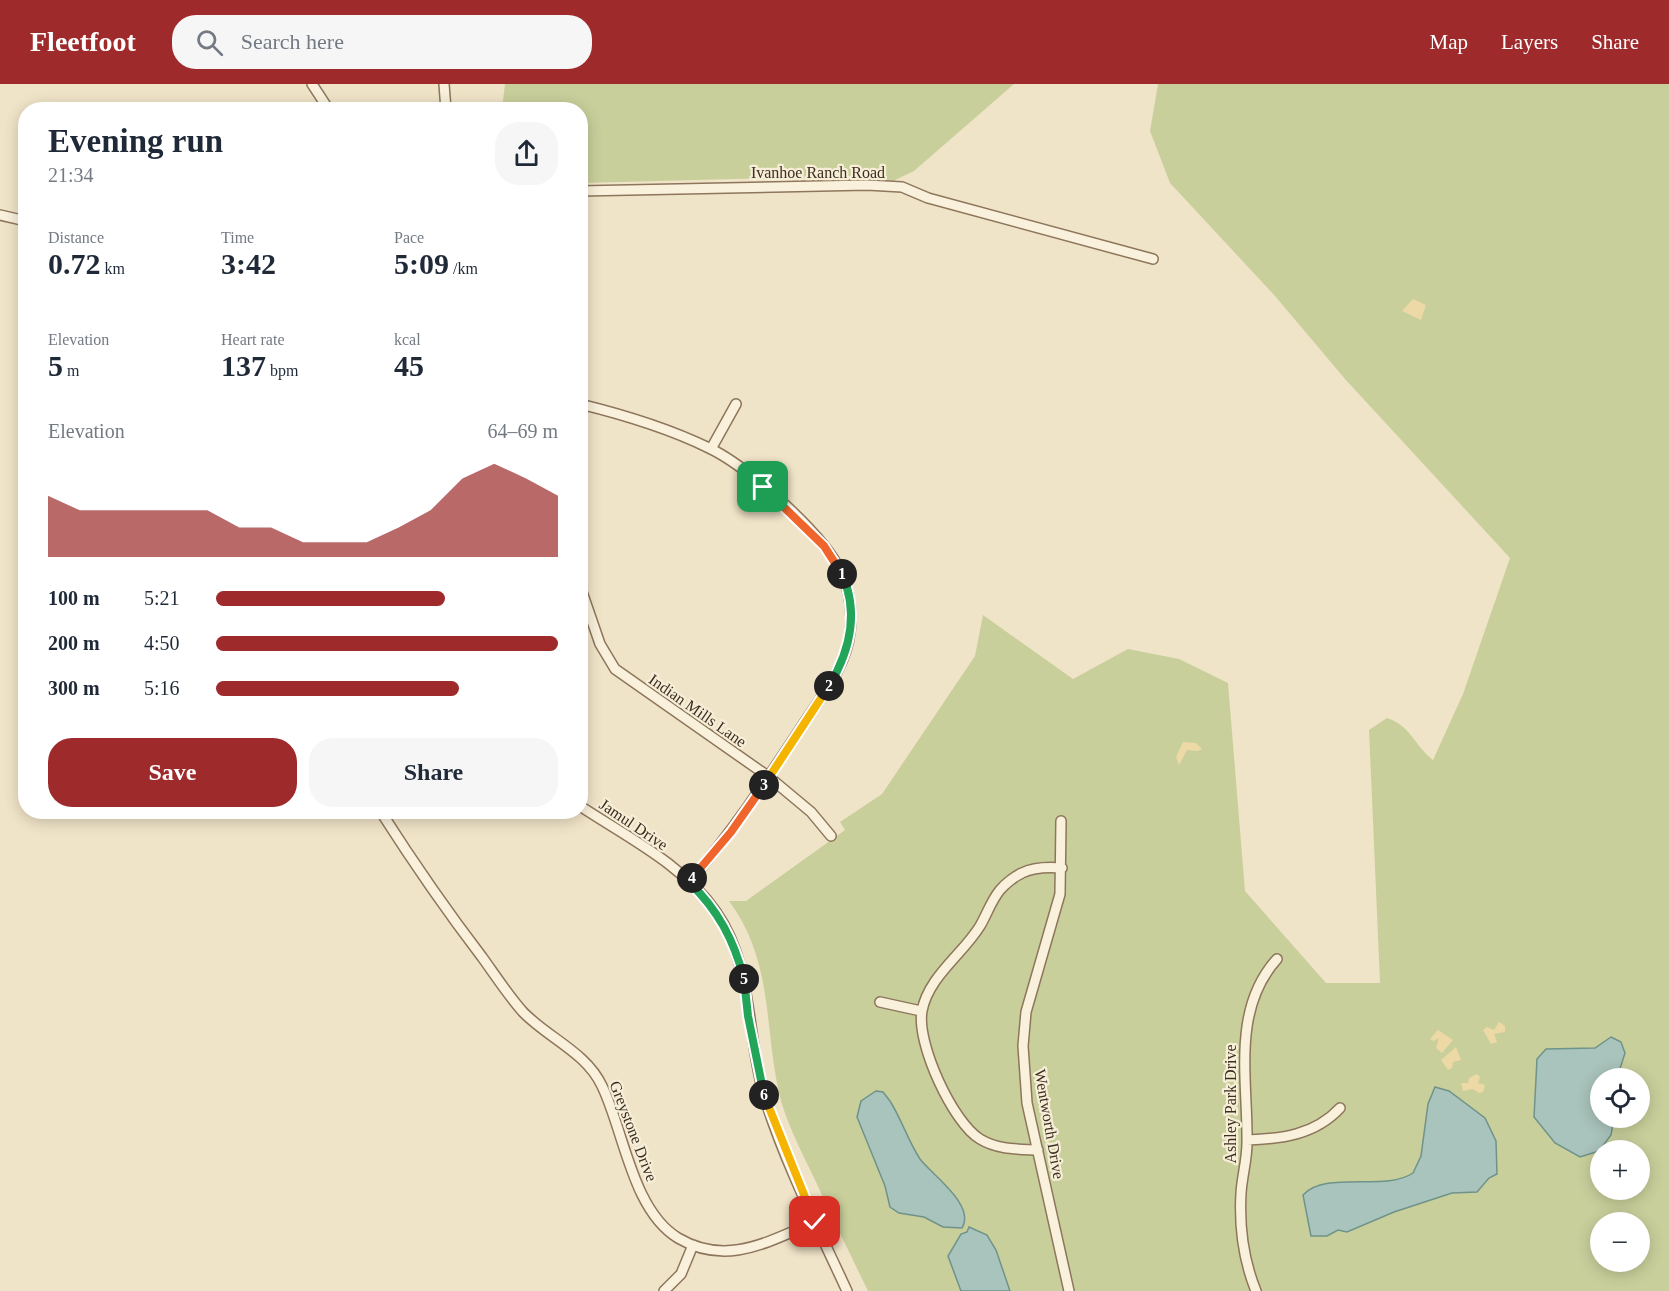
<!DOCTYPE html>
<meta charset="utf-8">
<style>
:root{--surface:#fff;--page:#f6f6f7;--text:#1f2937;--muted:#747a83;--accent:#9e2a2b}
body{margin:0;font-family:"Times New Roman",serif;background:var(--page);color:var(--text);height:100vh;display:flex;flex-direction:column;font-size:22px;white-space:nowrap}
*{box-sizing:border-box;margin:0}
p{font-size:20px;color:var(--muted)}
.icon{flex:none;width:33px;height:33px;fill:none;stroke:currentColor;stroke-width:2;stroke-linecap:round;stroke-linejoin:round}
.map{position:relative;flex:1;overflow:hidden}
.sheet{position:absolute;left:18px;top:18px;width:570px;height:717px;display:flex;flex-direction:column;background:var(--surface);border-radius:24px;box-shadow:0 3px 15px #0003}
.sheet>*{flex:none}
.buttons{position:absolute;left:1590px;top:984px;display:grid;gap:12px}
.buttons a{display:grid;place-items:center;width:60px;height:60px;border-radius:50%;background:var(--surface);box-shadow:0 3px 15px #0003;font-size:30px}
.pin{position:absolute;display:grid;place-items:center;width:51px;height:51px;color:#fff;margin:-26px;border-radius:12px;box-shadow:0 3px 9px #0006}
.km{position:absolute;width:30px;height:30px;margin:-15px;border-radius:50%;background:#222;color:#fff;font-size:16px;line-height:30px;text-align:center}
.round{display:grid;place-items:center;flex:none;width:63px;height:63px;border-radius:24px;background:var(--page)}
.summary{display:flex;align-items:center;justify-content:space-between;height:102px;padding:0 30px}
h1{font-size:33px;font-weight:800;line-height:45px}
.stats{display:grid;grid-template-columns:repeat(3,1fr);gap:9px;height:102px;padding:6px 30px}
.stats div{display:grid;align-content:center}
.stats b{font-size:30px;font-weight:800}
.stats small{font-size:16px;font-weight:400}
.stats p{font-size:16px}
.chart{height:168px;padding:12px 30px}
.chart p{display:flex;justify-content:space-between}
.chart svg{width:100%;height:108px;margin-top:6px;fill:var(--accent);opacity:.7}
.cta{display:flex;gap:12px;margin-top:auto;padding:12px 30px}
.cta a{flex:1;height:69px;border-radius:24px;background:var(--accent);color:#fff;font-size:24px;font-weight:800;line-height:69px;text-align:center}
.cta a+a{background:var(--page);color:var(--text)}
ul{padding:0 30px;list-style:none;font-size:20px}
li{display:grid;grid-template-columns:96px 72px 1fr;align-items:center;height:45px}
li i{height:15px;border-radius:8px;background:var(--accent)}
header{display:flex;align-items:center;gap:36px;box-sizing:border-box;height:84px;padding:0 30px;background:var(--accent);color:#fff}
header strong{font-size:28px}
nav{display:flex;gap:33px;margin-inline-start:auto;font-size:21px}
.search{width:420px;height:54px;background:var(--page);display:flex;align-items:center;gap:15px;box-sizing:border-box;padding:0 21px;border-radius:24px;color:var(--muted);font-size:22px}
.map>svg:first-child{display:block}
.green{fill:#c9cf9b;fill-rule:evenodd}
.sand{fill:#ecd9a5}
.water{fill:#a9c4bc;stroke:#6f938a;stroke-width:1.5}
.lines{fill:none;stroke-linecap:round;stroke-linejoin:round}
.minor-casing{stroke:#8d765c;stroke-width:12}
.minor{stroke:#faf1dc;stroke-width:9}
.split-1-casing{stroke:#fff;stroke-width:12}
.split-2-casing{stroke:#fff;stroke-width:12}
.split-3-casing{stroke:#fff;stroke-width:12}
.split-4-casing{stroke:#fff;stroke-width:12}
.split-5-casing{stroke:#fff;stroke-width:12}
.split-6-casing{stroke:#fff;stroke-width:12}
.split-7-casing{stroke:#fff;stroke-width:12}
.split-1{stroke:#f0652b;stroke-width:8}
.split-2{stroke:#22a559;stroke-width:8}
.split-3{stroke:#f5b400;stroke-width:8}
.split-4{stroke:#f0652b;stroke-width:8}
.split-5{stroke:#22a559;stroke-width:8}
.split-6{stroke:#22a559;stroke-width:8}
.split-7{stroke:#f5b400;stroke-width:8}
.labels{text-anchor:middle;stroke-width:4.5;stroke-linejoin:round;paint-order:stroke}
.street-label{font-size:16px;fill:#3d2e20;stroke:#f7eed8}
</style>
<header>
<strong>Fleetfoot</strong>
<div class="search"><svg class="icon" aria-label="search" viewBox="0 0 24 24"><circle cx="10" cy="10" r="6"/><path d="M15 15l6 6"/></svg>Search here</div>
<nav><a>Map</a><a>Layers</a><a>Share</a></nav>
</header>
<div class="map">
<svg width="1669" height="1207" viewBox="0 0 1669 1207">
<rect width="100%" height="100%" fill="#f0e4c8"/>
<path class="green" d="M505,0H1014L914,87L893,97L854,92L581,99L580,26L502,25Z
M1158,0H1669V1207H868C850,1170 832,1133 815,1096C803,1071 789,1044 781,1017C763,946 775,879 729,817H746L845,746L840,738L882,710L975,572L983,531L1073,595L1128,565L1179,575L1228,599L1245,807L1326,899H1380L1369,646L1387,634C1411,642 1413,660 1433,676L1463,610L1510,474L1345,295L1275,212L1170,99L1150,47ZM1600,994H1640V1034H1600ZM1600,1066H1640V1106H1600ZM1600,1138H1640V1178H1600Z"/>
<path class="sand" d="M1413,215L1426,221L1421,236L1402,227Z
M1183,658L1196,659L1202,665L1198,667L1187,666L1179,681L1176,673Z
M1499,938L1505,942V948L1494,950L1497,958L1491,960L1483,946L1487,943L1494,946Z
M1438,946L1453,956L1442,969L1436,964L1439,954L1434,957L1430,955Z
M1456,963L1461,976L1453,978L1452,984L1448,986L1441,976Z
M1477,990L1480,993L1478,999L1485,1001L1483,1008L1479,1009L1473,1005L1463,1007L1461,999H1468L1469,994Z"/>
<path class="water" d="M1611,953L1621,958L1625,969L1617,994H1600V1034H1614L1611,1051L1599,1067L1580,1073L1555,1059L1534,1033L1537,975L1546,965L1595,964Z
M1435,1003L1449,1007L1485,1034L1496,1057L1497,1090L1489,1094L1477,1108L1452,1109L1394,1128L1347,1148L1338,1146L1327,1152H1311L1303,1111C1326,1086 1385,1108 1413,1089L1421,1072L1428,1020Z
M876,1007L883,1008L890,1017C902,1036 908,1057 920,1075C932,1091 976,1121 962,1144L943,1143L924,1133L899,1129L890,1123L885,1102L857,1033L861,1017Z
M969,1143L987,1151L996,1166L1010,1207H961L948,1172L961,1150L967,1148Z"/>
<g class="lines">
<defs>
<path id="minor" d="M312,0L329,26
M444,0L446,26
M580,107L867,101L902,103L928,114L1153,175
M0,131L26,137
M580,320C625,331 668,344 709,364C747,382 822,449 840,486C849,505 853,527 850,548C846,584 820,614 801,644C766,697 731,750 689,798
M711,365L736,320
M580,502L600,560L615,585L769,693L811,728L831,752
M580,722C627,753 684,781 716,828C754,882 746,953 765,1015C786,1081 818,1144 847,1207
M381,728C413,778 446,826 482,873C495,891 508,911 523,928C548,954 586,968 602,1002C624,1047 632,1126 678,1154C727,1183 769,1157 815,1138
M1061,737L1060,810L1026,928L1023,962L1027,1019L1069,1207
M880,918L921,927
M1247,1056C1281,1055 1315,1051 1340,1024
M1038,1066C1018,1065 998,1066 980,1055C953,1039 916,959 922,927C928,893 963,870 980,842C987,830 991,817 1000,806C1005,800 1015,792 1022,789C1034,783 1049,783 1062,784
M664,1207L681,1190L693,1161
M1256,1207C1243,1175 1239,1144 1241,1109C1242,1092 1247,1076 1247,1059C1248,996 1231,926 1277,875"/>
</defs>
<use href="#minor" class="minor-casing"/>
<use href="#minor" class="minor"/>
</g>
<g class="lines">
<defs>
<path id="split-1" d="M763,403L824,462L842,490"/>
<path id="split-2" d="M829,602C850,567 859,528 842,490"/>
<path id="split-3" d="M764,701L829,602"/>
<path id="split-4" d="M692,794L731,748L764,701"/>
<path id="split-5" d="M692,794L689,798C718,826 734,856 744,895"/>
<path id="split-6" d="M744,895L748,932L764,1011"/>
<path id="split-7" d="M764,1011L815,1138"/>
</defs>
<use href="#split-1" class="split-1-casing"/>
<use href="#split-2" class="split-2-casing"/>
<use href="#split-3" class="split-3-casing"/>
<use href="#split-4" class="split-4-casing"/>
<use href="#split-5" class="split-5-casing"/>
<use href="#split-6" class="split-6-casing"/>
<use href="#split-7" class="split-7-casing"/>
<use href="#split-1" class="split-1"/>
<use href="#split-2" class="split-2"/>
<use href="#split-3" class="split-3"/>
<use href="#split-4" class="split-4"/>
<use href="#split-5" class="split-5"/>
<use href="#split-6" class="split-6"/>
<use href="#split-7" class="split-7"/>
</g>
<g class="labels">
<g class="street-label">
<text x="818" y="94">Ivanhoe Ranch Road</text>
<text transform="translate(698 626) rotate(35)" y="6">Indian Mills Lane</text>
<text transform="translate(634 740) rotate(34)" y="6">Jamul Drive</text>
<text transform="translate(1230 1020) rotate(-90)" y="6">Ashley Park Drive</text>
<text transform="translate(1050 1040) rotate(80)" y="6">Wentworth Drive</text>
<text transform="translate(634 1047) rotate(69)" y="6">Greystone Drive</text>
</g>
</g>
</svg>
<div class="buttons">
<a><svg class="icon" aria-label="locate" viewBox="0 0 24 24"><circle cx="12" cy="12" r="6"/><path d="M12 2v4M12 18v4M2 12h4M18 12h4"/></svg></a>
<a>+</a>
<a>−</a>
</div>
<div class="pin" style="left:763px;top:403px;background:#1e9e55"><svg class="icon" aria-label="arrive" viewBox="0 0 24 24"><path d="M6 21V4h12l-3 4 3 4H6"/></svg></div>
<div class="pin" style="left:815px;top:1138px;background:#d93025"><svg class="icon" aria-label="check" viewBox="0 0 24 24"><path d="M5 12l5 5 9-10"/></svg></div>
<b class="km" style="left:842px;top:490px">1</b>
<b class="km" style="left:829px;top:602px">2</b>
<b class="km" style="left:764px;top:701px">3</b>
<b class="km" style="left:692px;top:794px">4</b>
<b class="km" style="left:744px;top:895px">5</b>
<b class="km" style="left:764px;top:1011px">6</b>
<section class="sheet">
<div class="summary"><div><h1>Evening run</h1><p>21:34</p></div><a class="round"><svg class="icon" aria-label="share" viewBox="0 0 24 24"><path d="M12 15V3M7 8l5-5 5 5M5 13v7h14v-7"/></svg></a></div>
<div class="stats">
<div><p>Distance</p><b>0.72<small> km</small></b></div>
<div><p>Time</p><b>3:42</b></div>
<div><p>Pace</p><b>5:09<small> /km</small></b></div>
</div>
<div class="stats">
<div><p>Elevation</p><b>5<small> m</small></b></div>
<div><p>Heart rate</p><b>137<small> bpm</small></b></div>
<div><p>kcal</p><b>45</b></div>
</div>
<div class="chart"><p><span>Elevation</span>64–69 m</p>
<svg viewBox="0 0 160 44" preserveAspectRatio="none"><path d="M0 44V19L10 25L20 25L30 25L40 25L50 25L60 32L70 32L80 38L90 38L100 38L110 32L120 25L130 12L140 6L150 12L160 19V44z"/></svg>
</div>
<ul>
<li><b>100 m</b>5:21<i style="width:67%"></i></li>
<li><b>200 m</b>4:50<i style="width:100%"></i></li>
<li><b>300 m</b>5:16<i style="width:71%"></i></li>
</ul>
<div class="cta"><a>Save</a><a>Share</a></div>
</section>
</div>
